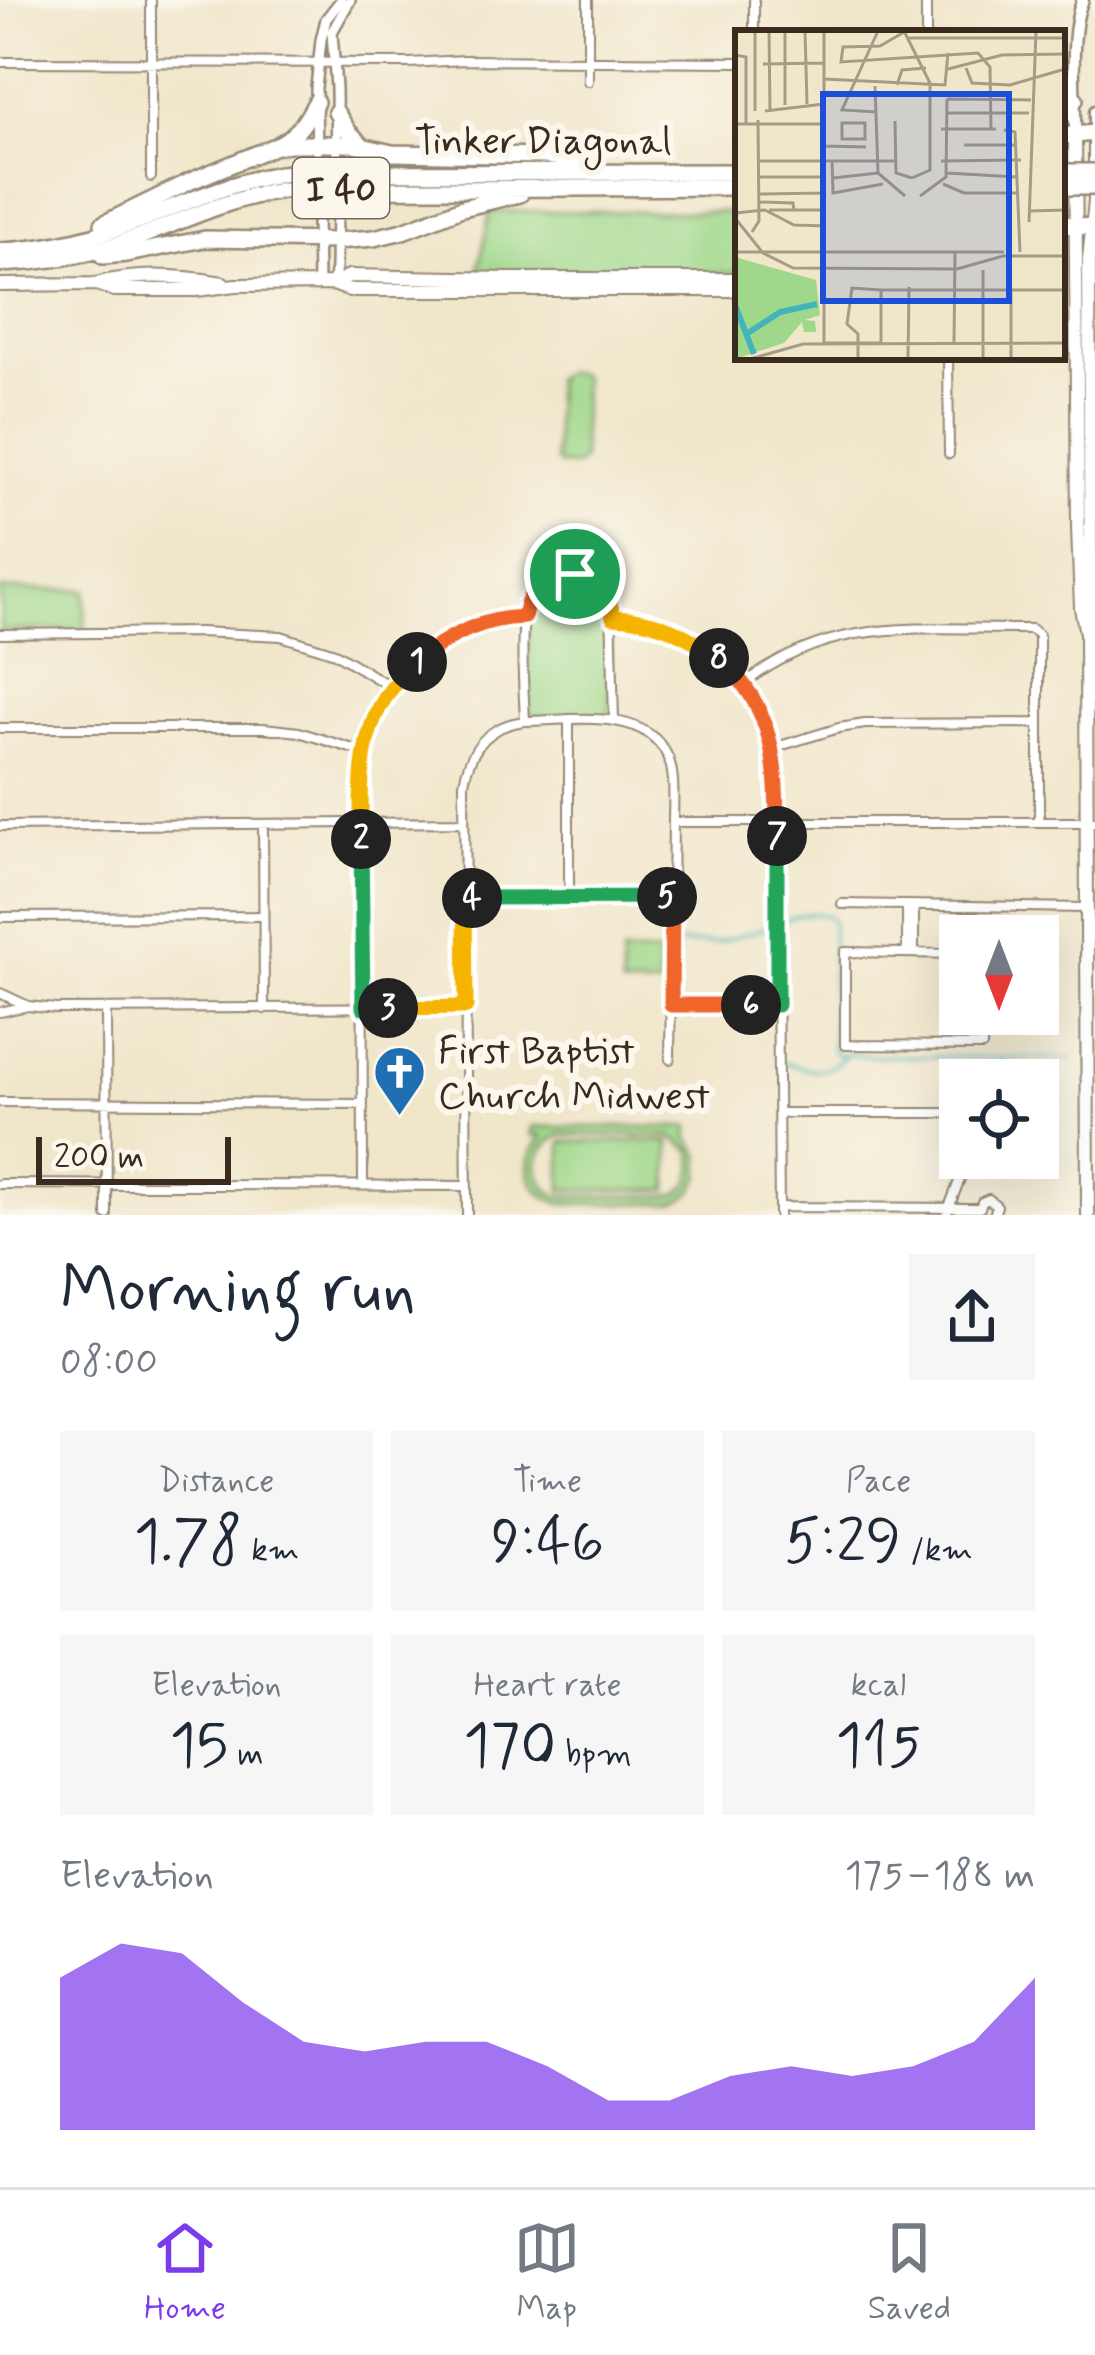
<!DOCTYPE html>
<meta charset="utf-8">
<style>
:root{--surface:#fff;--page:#f6f6f7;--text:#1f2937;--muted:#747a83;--line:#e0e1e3;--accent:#7c3aed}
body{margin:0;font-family:Mynerve,sans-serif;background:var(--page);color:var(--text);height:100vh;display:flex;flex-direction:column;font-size:45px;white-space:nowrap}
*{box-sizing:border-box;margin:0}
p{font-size:39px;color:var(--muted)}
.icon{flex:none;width:66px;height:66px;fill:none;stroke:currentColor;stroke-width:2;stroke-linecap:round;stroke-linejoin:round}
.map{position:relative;height:1215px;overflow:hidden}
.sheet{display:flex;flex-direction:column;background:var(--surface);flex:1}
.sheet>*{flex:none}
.needle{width:78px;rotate:180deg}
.buttons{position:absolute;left:939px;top:915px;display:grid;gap:24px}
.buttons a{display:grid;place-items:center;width:120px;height:120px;border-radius:0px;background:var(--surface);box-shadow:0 12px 48px #0002;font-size:60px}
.scale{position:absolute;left:36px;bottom:30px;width:195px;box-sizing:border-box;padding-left:12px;border:6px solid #3b2a1e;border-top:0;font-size:33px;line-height:42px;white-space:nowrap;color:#3b2a1e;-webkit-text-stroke:9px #fbf7ec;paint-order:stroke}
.pin{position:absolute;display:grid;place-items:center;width:102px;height:102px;color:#fff;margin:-51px;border:6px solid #fff;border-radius:50%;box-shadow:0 3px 12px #0007}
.km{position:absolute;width:60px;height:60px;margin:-30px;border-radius:50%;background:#222;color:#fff;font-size:33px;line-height:60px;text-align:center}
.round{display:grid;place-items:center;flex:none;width:126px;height:126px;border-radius:0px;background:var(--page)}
.head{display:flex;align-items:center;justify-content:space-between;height:204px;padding:0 60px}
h1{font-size:66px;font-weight:600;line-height:90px}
.figures{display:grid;grid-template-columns:repeat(3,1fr);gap:18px;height:204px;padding:12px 60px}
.figures div{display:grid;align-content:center;border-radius:0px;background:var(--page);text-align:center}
.figures b{font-size:60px;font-weight:600}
.figures small{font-size:33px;font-weight:400}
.figures p{font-size:33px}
.chart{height:336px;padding:24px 60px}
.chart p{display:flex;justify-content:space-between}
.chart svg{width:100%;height:216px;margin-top:12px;fill:var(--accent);opacity:.7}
.dock{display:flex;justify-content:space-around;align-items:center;height:168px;border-top:3px solid var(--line);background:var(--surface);font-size:33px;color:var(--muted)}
.dock a{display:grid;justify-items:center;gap:6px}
.dock .current{color:var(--accent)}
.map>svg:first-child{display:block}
.green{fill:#a0d88b;stroke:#6e8154;stroke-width:3;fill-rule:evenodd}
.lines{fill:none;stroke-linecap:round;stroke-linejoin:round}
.stream{stroke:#44b4bc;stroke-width:3}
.minor-casing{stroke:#968874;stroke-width:12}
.tertiary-casing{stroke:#968874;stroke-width:14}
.secondary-casing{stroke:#968874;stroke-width:15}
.primary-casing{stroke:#968874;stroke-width:16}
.motorway-casing{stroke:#968874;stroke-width:20}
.minor{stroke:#fff;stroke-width:8}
.tertiary{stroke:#fff;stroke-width:9}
.secondary{stroke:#fff;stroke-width:10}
.primary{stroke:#fff;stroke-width:12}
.motorway{stroke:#fff;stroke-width:15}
.tertiary-bridge-casing{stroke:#968874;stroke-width:14;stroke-linecap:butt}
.motorway-bridge-casing{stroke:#968874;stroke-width:20;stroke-linecap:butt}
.tertiary-bridge{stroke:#fff;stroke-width:9}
.motorway-bridge{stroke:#fff;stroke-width:15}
.split-1-casing{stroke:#fff;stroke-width:24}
.split-2-casing{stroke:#fff;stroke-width:24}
.split-3-casing{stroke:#fff;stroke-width:24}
.split-4-casing{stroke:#fff;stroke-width:24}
.split-5-casing{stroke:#fff;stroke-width:24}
.split-6-casing{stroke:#fff;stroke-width:24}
.split-7-casing{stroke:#fff;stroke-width:24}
.split-8-casing{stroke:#fff;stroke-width:24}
.split-9-casing{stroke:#fff;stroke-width:24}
.split-1{stroke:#f0652b;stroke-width:15}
.split-2{stroke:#f5b400;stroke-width:15}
.split-3{stroke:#22a559;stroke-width:15}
.split-4{stroke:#f5b400;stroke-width:15}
.split-5{stroke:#22a559;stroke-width:15}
.split-6{stroke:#f0652b;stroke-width:15}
.split-7{stroke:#22a559;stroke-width:15}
.split-8{stroke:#f0652b;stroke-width:15}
.split-9{stroke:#f5b400;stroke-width:15}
.labels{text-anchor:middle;stroke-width:12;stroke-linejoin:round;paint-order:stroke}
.shield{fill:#fbf7ec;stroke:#75685c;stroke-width:3}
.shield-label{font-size:36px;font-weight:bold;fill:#3b2a1e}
.street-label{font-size:39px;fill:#3b2a1e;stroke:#fbf7ec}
.poi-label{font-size:39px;fill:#3b2a1e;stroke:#fbf7ec;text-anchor:start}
.inset-river{fill:none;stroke:#44b4bc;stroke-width:6}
.inset-road{fill:none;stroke:#a89b85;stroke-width:3}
.view{fill:#1d4ed8;fill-opacity:0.15;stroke:#1d4ed8;stroke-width:6}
.inset-edge{fill:none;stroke:#3b2a1e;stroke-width:6}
</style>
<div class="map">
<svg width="1095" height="1215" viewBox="0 0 1095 1215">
<rect width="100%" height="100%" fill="#fbf7ec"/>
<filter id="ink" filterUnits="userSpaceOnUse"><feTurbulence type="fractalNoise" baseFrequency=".00833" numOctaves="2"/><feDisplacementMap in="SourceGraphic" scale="24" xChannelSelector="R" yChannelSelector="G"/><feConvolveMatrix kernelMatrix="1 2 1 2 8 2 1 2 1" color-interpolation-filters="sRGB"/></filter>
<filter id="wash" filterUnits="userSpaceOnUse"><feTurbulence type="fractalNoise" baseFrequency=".004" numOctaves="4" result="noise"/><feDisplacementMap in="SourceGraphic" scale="48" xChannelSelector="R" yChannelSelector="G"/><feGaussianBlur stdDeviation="2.7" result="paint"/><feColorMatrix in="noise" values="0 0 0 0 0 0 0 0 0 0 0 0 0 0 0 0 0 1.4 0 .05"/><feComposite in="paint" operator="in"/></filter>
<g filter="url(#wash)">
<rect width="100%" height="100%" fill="#f0e6ca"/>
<path class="green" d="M490,211L738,212V273L478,272Z
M563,372L577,373L582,378V460L575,466L559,465L555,460L554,379Z
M571,578C587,582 602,590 607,606C614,627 610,688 610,713L606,717H533L529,714C528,694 528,674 528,654C528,618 525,582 571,578Z
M0,590H85V630L0,631Z
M622,954H658V987H622Z
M532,1127H690L688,1137L700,1155L701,1175L692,1192L683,1199L673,1203L562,1204C527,1193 520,1164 542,1136L532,1135ZM562,1135L671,1136L692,1151C697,1171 692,1191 670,1196H558C530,1180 531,1147 562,1135Z
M670,1141L669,1190H562V1142Z"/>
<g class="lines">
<path class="stream" d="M785,920C798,914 816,911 830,917L832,921L833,1050L837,1055L1072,1059
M680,944L716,943L771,926
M783,1062C812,1070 820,1077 845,1057
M996,1080L1003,1059"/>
</g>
</g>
<g filter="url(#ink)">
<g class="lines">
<defs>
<path id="minor" d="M588,0V81
M926,0V33
M754,33V0
M0,62L409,63L465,60L738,62
M151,177V0
M948,357L949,454
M613,617C674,619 734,655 759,712C787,775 777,879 777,948C777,1037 779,1126 779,1215
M0,634L200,632L281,636L335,653L391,687
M744,684C833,614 925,630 1031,629L1039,635V821
M525,721C524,694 518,620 529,598C536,584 551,574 567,574C588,573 602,586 611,604L614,721
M569,721V898
M0,728H264L299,732L363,752
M773,748L839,728L865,724L1038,723
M673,822H1095
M263,824L264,1009
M0,826L464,822
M465,898L672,897
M842,904L1086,908
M907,906V953
M914,906V953
M0,917L263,916
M960,954L845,952V1045L982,1046L983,1014
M0,993L28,1006L56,1009L466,1007
M671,1005H777
M106,1009L107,1215
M0,1012L28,1006
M0,1102L361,1104
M778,1113H960
M0,1184L467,1186
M363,1186L362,767C370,685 441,619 524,617
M779,1207L980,1208L982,1202L989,1199L997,1206L994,1215
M467,1215L464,783C470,748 489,725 525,721C569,721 643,706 667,755C676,774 673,801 673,822L670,1059
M946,1215L968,1158"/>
<path id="tertiary" d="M317,163L316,88L321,40L326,19L341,0
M337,163L336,88L332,32L350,0
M317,212L318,284
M333,284L336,268L337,211"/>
<path id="secondary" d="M1075,133C1076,97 1068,31 1083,0
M1095,133V111"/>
<path id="primary" d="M1075,133L1078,528L1081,608L1086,633L1088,1215
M96,284C135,273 183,276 223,283
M333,284L349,276L508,279H738
M0,285L96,284L114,290H197L236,285L333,284L349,290H738
M1087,626L1091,608L1089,259L1095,201V133"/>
<path id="motorway" d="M336,112L348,131L362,145
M1062,118L1075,99
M1062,136L1095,133
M279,144C298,135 307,119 316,102
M1062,223L1075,227L1095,226
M103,224L193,180L273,147L289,144H353L392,153L545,156L572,159L599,168
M0,251C41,249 80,241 119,228C176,208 228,180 289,173L738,172
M103,256L127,254L205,239L337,241L374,238L403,231L462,208L520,194
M0,264C48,262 94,254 139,237C187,219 231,198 282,190L738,187"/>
</defs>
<use href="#minor" class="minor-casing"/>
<use href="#tertiary" class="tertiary-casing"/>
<use href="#secondary" class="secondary-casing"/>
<use href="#primary" class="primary-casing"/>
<use href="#motorway" class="motorway-casing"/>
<use href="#minor" class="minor"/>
<use href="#tertiary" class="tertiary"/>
<use href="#secondary" class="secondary"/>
<use href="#primary" class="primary"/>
<use href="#motorway" class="motorway"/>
<defs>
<path id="tertiary-bridge" d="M317,163V212
M337,163V211"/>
<path id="motorway-bridge" d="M1062,172H1095
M1062,187H1095"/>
</defs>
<use href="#tertiary-bridge" class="tertiary-bridge-casing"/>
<use href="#motorway-bridge" class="motorway-bridge-casing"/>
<use href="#tertiary-bridge" class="tertiary-bridge"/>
<use href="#motorway-bridge" class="motorway-bridge"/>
</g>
</g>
<g class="lines" filter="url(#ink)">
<defs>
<path id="split-1" d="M417,662C448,635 483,618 524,617C528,589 547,573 575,574"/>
<path id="split-2" d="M361,839C361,768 358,711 417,662"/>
<path id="split-3" d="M361,839L363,1008H388"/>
<path id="split-4" d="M388,1008L466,1007L465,898H472"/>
<path id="split-5" d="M472,898L667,897"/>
<path id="split-6" d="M667,897H672L671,1005H751"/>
<path id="split-7" d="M751,1005H777V836"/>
<path id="split-8" d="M719,658C776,708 777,766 777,836"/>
<path id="split-9" d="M575,574C597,580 611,595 613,617C654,618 687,634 719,658"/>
</defs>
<use href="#split-1" class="split-1-casing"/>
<use href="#split-2" class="split-2-casing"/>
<use href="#split-3" class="split-3-casing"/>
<use href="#split-4" class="split-4-casing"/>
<use href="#split-5" class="split-5-casing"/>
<use href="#split-6" class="split-6-casing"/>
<use href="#split-7" class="split-7-casing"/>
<use href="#split-8" class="split-8-casing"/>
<use href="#split-9" class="split-9-casing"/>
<use href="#split-1" class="split-1"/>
<use href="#split-2" class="split-2"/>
<use href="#split-3" class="split-3"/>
<use href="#split-4" class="split-4"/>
<use href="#split-5" class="split-5"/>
<use href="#split-6" class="split-6"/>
<use href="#split-7" class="split-7"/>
<use href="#split-8" class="split-8"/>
<use href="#split-9" class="split-9"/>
</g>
<defs>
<symbol id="church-pin" viewBox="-11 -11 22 30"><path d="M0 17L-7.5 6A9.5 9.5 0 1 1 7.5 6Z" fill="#1f6fb2" stroke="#fbf7ec"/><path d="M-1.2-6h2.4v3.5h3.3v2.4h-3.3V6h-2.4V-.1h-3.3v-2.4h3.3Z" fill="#fff"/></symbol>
</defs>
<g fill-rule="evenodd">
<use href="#church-pin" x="370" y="1042" width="59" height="81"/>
</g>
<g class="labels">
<rect class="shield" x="293" y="158" width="96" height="60" rx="9"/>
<g class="shield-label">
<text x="341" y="201">I 40</text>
</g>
<g class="street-label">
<text x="543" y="153">Tinker Diagonal</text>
</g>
<g class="poi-label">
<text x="438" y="1063">First Baptist<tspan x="438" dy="45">Church Midwest</tspan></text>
</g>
</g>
<g transform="translate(735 30)">
<rect width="330" height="330" fill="#f0e6ca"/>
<path d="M0,227L81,250L85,285L70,290L80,291L81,302H69L67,292L49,313L0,329Z" fill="#a0d88b"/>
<path class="inset-river" d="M0,275L19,324M13,303L45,282L82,274"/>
<path class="inset-road" d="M34,1L35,81M50,1V75M70,1L72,74M89,1V313M169,1L195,53V140L177,148M171,1L145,16L108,17L106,32L243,23L255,37L256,99M174,8H330M0,25L11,27V94M28,34L89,33M231,38L237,53L275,55L330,39M213,39L267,25L330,24M89,49L210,55L213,23M162,55L167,40L191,38M140,56L143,143L170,166M212,69L296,70M20,81V1M30,81L89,74M142,82L107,80L143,1M213,83H294M160,91L161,143L177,148M107,93H130V109H107ZM0,94H89M206,99H261M269,100L280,102L285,222M229,115H281M89,116L131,117M24,131H160M97,131L98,163L148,154M206,131L286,130M212,143L281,147M24,147H89M98,148L143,143M208,154L229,163H284M24,164L90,163M185,166L211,147L212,69M24,172L58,173L59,181M34,180H89M294,181L330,180M1,183L30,180L59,195L91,196M0,188L28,223L58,238L222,239L268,226H330M294,192L301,1M17,202L24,191L23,90M0,222H269M89,313H145M146,313V260H330M219,313L220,222M15,329L68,314L330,313M123,329V304L112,294L117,258L146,260M173,329L174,257M248,329V240M276,329V260"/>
<path class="view" d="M88,64H274V271H88Z"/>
<rect width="330" height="330" class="inset-edge"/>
</g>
</svg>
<div class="buttons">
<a><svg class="needle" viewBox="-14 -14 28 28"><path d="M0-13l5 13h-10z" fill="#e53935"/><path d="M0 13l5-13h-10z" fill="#747a83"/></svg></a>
<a><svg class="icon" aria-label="locate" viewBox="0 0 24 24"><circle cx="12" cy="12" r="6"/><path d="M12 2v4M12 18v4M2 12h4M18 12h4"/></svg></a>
</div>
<div class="scale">200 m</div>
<div class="pin" style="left:575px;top:574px;background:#1e9e55"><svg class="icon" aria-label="arrive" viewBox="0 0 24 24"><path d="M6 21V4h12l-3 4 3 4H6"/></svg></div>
<b class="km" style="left:417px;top:662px">1</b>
<b class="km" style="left:361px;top:839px">2</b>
<b class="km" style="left:388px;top:1008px">3</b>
<b class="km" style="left:472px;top:898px">4</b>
<b class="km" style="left:667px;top:897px">5</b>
<b class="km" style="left:751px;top:1005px">6</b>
<b class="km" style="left:777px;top:836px">7</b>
<b class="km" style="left:719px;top:658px">8</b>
</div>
<section class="sheet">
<div class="head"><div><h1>Morning run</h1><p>08:00</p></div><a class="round"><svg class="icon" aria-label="share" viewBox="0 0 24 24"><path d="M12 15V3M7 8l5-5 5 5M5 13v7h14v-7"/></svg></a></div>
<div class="figures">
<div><p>Distance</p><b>1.78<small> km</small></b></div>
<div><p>Time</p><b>9:46</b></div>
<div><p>Pace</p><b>5:29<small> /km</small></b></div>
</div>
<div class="figures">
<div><p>Elevation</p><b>15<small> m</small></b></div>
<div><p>Heart rate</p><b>170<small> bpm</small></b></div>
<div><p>kcal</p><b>115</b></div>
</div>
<div class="chart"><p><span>Elevation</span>175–188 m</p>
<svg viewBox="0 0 160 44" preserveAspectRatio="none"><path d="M0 44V13L10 6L20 8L30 18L40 26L50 28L60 26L70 26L80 31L90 38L100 38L110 33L120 31L130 33L140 31L150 26L160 13V44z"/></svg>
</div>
</section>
<nav class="dock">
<a class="current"><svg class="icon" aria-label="home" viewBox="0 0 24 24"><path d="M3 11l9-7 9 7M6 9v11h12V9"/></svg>Home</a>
<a><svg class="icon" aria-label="map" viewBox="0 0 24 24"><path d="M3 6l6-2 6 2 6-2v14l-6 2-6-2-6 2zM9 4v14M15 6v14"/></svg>Map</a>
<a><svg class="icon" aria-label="saved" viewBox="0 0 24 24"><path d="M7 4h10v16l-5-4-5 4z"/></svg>Saved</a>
</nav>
